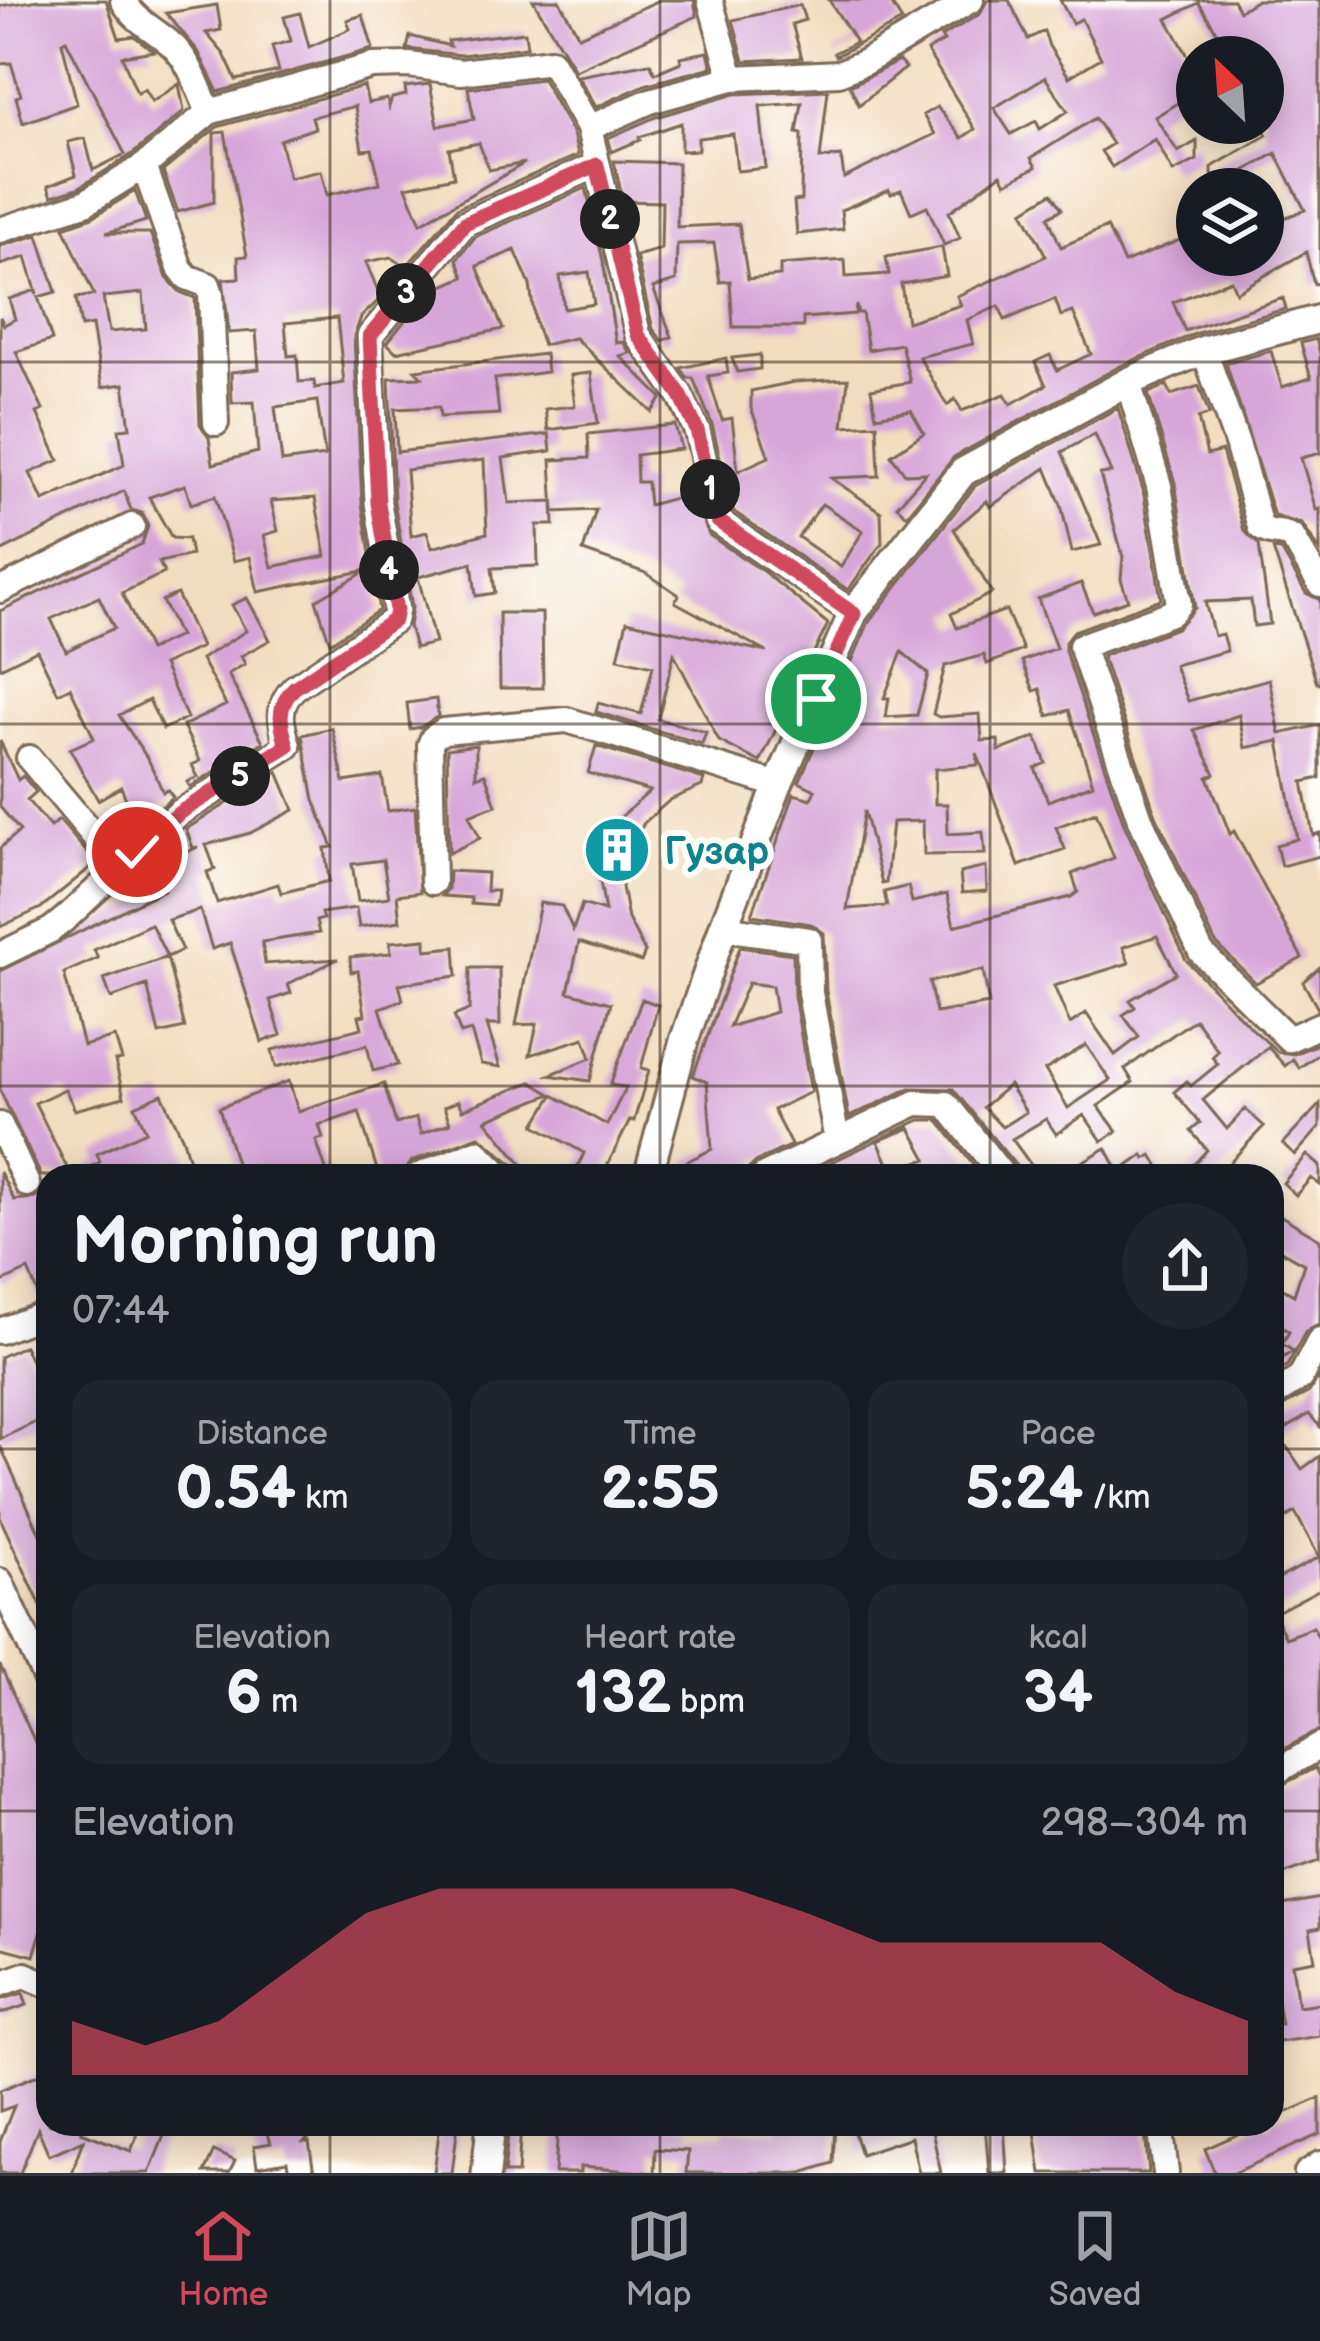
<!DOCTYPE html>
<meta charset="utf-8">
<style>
:root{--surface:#171b24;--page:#20242c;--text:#f1f3f6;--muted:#9ea1a6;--line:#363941;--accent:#d1495b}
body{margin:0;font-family:"Balsamiq Sans",sans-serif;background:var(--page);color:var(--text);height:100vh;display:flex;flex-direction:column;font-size:45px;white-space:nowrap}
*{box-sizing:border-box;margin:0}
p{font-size:39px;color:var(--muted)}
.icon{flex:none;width:66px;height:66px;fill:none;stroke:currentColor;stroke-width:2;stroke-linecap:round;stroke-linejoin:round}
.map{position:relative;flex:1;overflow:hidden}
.details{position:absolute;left:36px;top:1164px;width:1248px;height:972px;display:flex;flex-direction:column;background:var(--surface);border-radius:36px;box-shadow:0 6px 30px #0003}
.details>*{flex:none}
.needle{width:78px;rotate:335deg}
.buttons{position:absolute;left:1176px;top:36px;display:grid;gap:24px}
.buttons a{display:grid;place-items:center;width:108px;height:108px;border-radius:50%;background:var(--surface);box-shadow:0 6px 30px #0003;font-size:60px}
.pin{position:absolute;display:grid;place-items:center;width:102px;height:102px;color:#fff;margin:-51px;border:6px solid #fff;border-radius:50%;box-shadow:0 3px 12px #0007}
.km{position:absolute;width:60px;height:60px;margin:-30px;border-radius:50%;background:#222;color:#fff;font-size:33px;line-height:60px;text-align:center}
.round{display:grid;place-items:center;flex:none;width:126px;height:126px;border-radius:63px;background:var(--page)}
.summary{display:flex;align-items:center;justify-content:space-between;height:204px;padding:0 36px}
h1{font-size:66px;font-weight:700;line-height:90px}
.stats{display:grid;grid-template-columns:repeat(3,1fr);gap:18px;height:204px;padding:12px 36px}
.stats div{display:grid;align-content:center;border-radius:30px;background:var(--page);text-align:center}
.stats b{font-size:60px;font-weight:700}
.stats small{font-size:33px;font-weight:400}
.stats p{font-size:33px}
.chart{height:336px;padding:24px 36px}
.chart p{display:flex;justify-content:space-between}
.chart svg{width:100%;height:216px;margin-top:12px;fill:var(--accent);opacity:.7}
.menu{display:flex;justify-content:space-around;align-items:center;height:168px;border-top:3px solid var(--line);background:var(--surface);font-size:33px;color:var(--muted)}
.menu a{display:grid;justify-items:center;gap:6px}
.menu .current{color:var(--accent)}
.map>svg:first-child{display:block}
.building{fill:#d7a6d9;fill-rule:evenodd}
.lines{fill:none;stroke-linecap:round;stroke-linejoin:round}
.minor-casing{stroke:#7b6957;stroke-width:30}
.tertiary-casing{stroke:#7b6957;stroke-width:33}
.minor{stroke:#fff;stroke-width:24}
.tertiary{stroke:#fff;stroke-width:27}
.route-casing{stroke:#fff;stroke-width:24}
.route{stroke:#d1495b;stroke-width:15}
.grid{fill:none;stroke:#3b2a1e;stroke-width:3;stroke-opacity:0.55}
.labels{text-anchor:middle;stroke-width:12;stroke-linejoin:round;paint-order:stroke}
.culture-label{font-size:39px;font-weight:bold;fill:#0d838f;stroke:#fdfcf7;text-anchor:start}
</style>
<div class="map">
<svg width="1320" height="2173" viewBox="0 0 1320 2173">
<rect width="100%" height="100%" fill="#fdfcf7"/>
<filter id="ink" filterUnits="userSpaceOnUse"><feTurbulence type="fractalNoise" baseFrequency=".00833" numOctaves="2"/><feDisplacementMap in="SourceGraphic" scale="24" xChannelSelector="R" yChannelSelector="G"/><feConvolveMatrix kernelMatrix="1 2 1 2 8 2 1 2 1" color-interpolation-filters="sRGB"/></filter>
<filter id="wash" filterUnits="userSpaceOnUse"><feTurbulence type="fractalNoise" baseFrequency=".004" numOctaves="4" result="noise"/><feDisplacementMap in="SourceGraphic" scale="48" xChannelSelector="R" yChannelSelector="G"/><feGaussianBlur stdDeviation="2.7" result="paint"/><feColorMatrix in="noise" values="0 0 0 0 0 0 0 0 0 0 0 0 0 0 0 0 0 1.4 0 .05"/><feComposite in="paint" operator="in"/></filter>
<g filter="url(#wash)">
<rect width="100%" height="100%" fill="#f3ddc0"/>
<g id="blocks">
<path class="building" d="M39,0H106L119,38L134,36L154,51L122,56L137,93L144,89L152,102L179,84L184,111L134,153L78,188L52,196L48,186L76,175L68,142L85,138L93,170L125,154L66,40L62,42L77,104L23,123L16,97L21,95L11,63L0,64V6Z
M533,0H559L579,36L660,0H694L697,16L575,70Z
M829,0H889L902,21L836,56L834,53L856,42Z
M987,0H1009L1028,39L1044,31L1049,46L1069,77L1101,58L1081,19L1072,23L1060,0H1233L1239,11L1257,0H1320V283L1314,284L1306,252L1236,292L1231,280L1173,302L1185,331L1283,298L1286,309L1197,333L1120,366L954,457L907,515L897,506L926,473L905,474L891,455L924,433L911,410L876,416L871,389L910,382L901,344L868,350L862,313H858L856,305L855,314L803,318V327H733L730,281L720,282L714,243L677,244L676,281L653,288L672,337L662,341L653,329L636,256L661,249L662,202L623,201L614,161L678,163L677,227L739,224L748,279L780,276V265L845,260L846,277L889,274L886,257L942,247L947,276L901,284L907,322L961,305L957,296L1046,256L1023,211L1052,193L1062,209L1048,217L1061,247L1107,227L1124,263L1197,233V255H1263V226L1305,210L1276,153L1243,172L1253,189H1221L1212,174V167L1267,135L1263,127V57H1249L1240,42L1228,50L1199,3L1167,19L1197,72V123L1182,100L1155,117L1178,152L1197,141V160L1173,172L1155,139L1112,167L1101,151L1112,144L1095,118L1031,158L1036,167L1006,183L1001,174L949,212L960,238L944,245L927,206L911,213L901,190L891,194L889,190L841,210L843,229L797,234L794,201L801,200L802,134L797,133L802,103L760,106L766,168L737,171L733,134L698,138V150L681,151V123L639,137L640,140L612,152L608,138L656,117L735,94L828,90L820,159L841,156L844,178L935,134L923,115L937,107L962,138L975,129L927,51L944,41L941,37L980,14ZM1045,77L1068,111L1040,129L1036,121L1011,134L994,108ZM1055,299L1061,316L1073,312L1091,354L1057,370L1050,355L1035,362L1046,385L1011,404L1005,394L962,411L955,399L947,405L919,357L973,344L967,320L999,306L1005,320Z
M217,5L221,30L206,33L224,54L236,80L279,71L272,46L291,41L284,17L300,13L309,47L350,29L347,20L363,15L373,49L218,92L198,51L166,13Z
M800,5L805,20L792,24L802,58L744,61L733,20Z
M525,32L527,47L461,55L407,49L410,36L450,46L448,41Z
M708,52L712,67L645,85L596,107L578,76L650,63L655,73L681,62L680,57Z
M899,61L905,68L859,105L850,86Z
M542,79L573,134L578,155L457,208L406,267L391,257L366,262L381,298L361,317L354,337L362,504L379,610L330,643L316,600L368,570L258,592L250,557L234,561L215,496L191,504L185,485L149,497L172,538L188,539L191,555L159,562L164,573L122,593L149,650L179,636L162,601L177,594L201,647L163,665L187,718L163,729L149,700L119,715L149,761L163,792L168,790L173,797L150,817L136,823L121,787L98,800L70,749L94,738L70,687L58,693L37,650L0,668V611L142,544L148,526L142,513L131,510L124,491L0,552V317L4,325L15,319L9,299L36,290L37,294L26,257L0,265V246L38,235L56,292L38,297L52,340L16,352L43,410L37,413L59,460L30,473L43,501L124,465L119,429L130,428L124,384L102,387L92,325L81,327L76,298L94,295L64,227L93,217L135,191L146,221L106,233H150L167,278L180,292L195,298L200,424L209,438L213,464L258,452L254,402L232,403L231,372L259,369L256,331L229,333L223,279L239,278L238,257L247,256L225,132L214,133V202L178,212L163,171L217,127L364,86L368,103L387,99L389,107L392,98L406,95L405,87L430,84L438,126L474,119L468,88ZM355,106L362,150L372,149L380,183L327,195L321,171L289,178L280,140L315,128L312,117ZM479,143L489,170L525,163L421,223L406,187L454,177L449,149ZM143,293L146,329L109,332L103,297ZM337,318L344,383L315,388L314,381L299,382L297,355L288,356L285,323ZM317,401L325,456L282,462L275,407ZM315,498L326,556L272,567L264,535L278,531L271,501ZM99,597L114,628L66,651L51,619Z
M586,188L603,261L616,343L623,342L630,353L620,356L662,398L652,412L575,338L543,345L535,322L530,285L515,250L477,266L503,329L396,352L387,343L427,293L464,277L457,259L475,237ZM589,272L594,304L564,309L560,276Z
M1316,339L1320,354V453L1301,458L1316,510L1320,509V551L1302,524L1274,516L1226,363L1271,351L1282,387L1311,378L1301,343Z
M545,354L547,372L495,379L499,414L440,417L439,407L395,409L397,452L549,434L551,451L503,458L509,503L553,501L554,525H537L538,566L492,568L495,593L476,596L472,563L418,577L435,643L415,648L409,626L412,607L394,501L389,378L422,377L415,370ZM484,460L487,533L432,548L427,532L411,536L406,470Z
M760,355V369L737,372L732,358Z
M726,358L728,373L708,376L722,420L732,418L738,471L769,457L751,408V391L794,382L848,379L843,426L877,424L879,476L831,478L881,512L882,543L848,590L733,511L712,424L693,378H688L681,368ZM822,504L863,531L841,567L798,537Z
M591,373L598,423L548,430L545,409L575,406L571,375Z
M1167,385L1171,395L1199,386L1209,414L1198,418L1207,455L1222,451L1244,531L1259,545L1270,624L1254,626L1251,600L1205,602L1214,636L1222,634L1227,651L1174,665L1188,701L1269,679L1280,734L1320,725V778L1303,782L1313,835L1320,833V856L1281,866L1276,845L1297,839L1279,741L1245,748L1239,715L1194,730L1215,774L1208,777L1230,834L1234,831L1302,958L1256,983L1215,942L1155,813L1102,656L1177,628L1195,608L1175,483L1148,393Z
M1118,408L1143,490L1161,599L1074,631L1065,642V651L1124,824L1186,960L1249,1026L1278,1052L1294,1054L1320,1043V1053L1299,1068L1293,1059L1285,1066L1268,1047L1203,1100L1227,1129L1245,1109L1264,1126L1217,1176H1183L1207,1150L1191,1131L1200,1123L1174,1092L1187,1081L1191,1086L1218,1064L1212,1057L1218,1051L1195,1019L1125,1069L1133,1082L1098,1106L1117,1131L1102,1141L1084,1115L1056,1134L1046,1119L1012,1139L1039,1176H1019L1016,1166L953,1089L910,1088L849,1117L826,991L824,933L811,924L752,915L794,794L811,799L815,790L799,782L869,622L975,486ZM1095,434L1111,473L1100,474L1123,557L1121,579L1128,600L1093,612L1081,583L1038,599L1056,648L1022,661L1034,691L1040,689L1048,716L1069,710L1093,784L1048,801L1035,768L1046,763L1036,737L999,751L998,740L982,741L980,714L939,717L933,714L945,666L984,655L987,664L1023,650L1006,610L957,628L951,614L992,593L954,529L987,501L990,507L1046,468L1061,505L1072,552L1101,545L1062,452ZM902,652L928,674L917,715L886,717L889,698H884ZM977,753L1019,866L1065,849L1056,827L1096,812L1114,858L1072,874L1078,892L1071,897L954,926L947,894L912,902L908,886L884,892L887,906L847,909L864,811L882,884L886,883L892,822L923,821L924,855L985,854L983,832L948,834L947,804H935V769L978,765ZM1157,936L1176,973L1130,1000L1135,1007L1123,1015L1139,1037L1115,1055L1086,1013L1070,1024L1054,986L1129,963L1123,947ZM983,970L989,1004L936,1013L929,982ZM1086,1045L1110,1080L1068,1108L1045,1070ZM1009,1085L1026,1112L1002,1127L983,1107Z
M675,425L681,449L636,455L637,482H647L649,505L693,493L709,535L764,572L828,624L760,762L719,741L674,654L658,719L706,732L702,744L596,712L598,703L641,714L653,666L618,658L627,621L767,652L675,602L679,595L646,573L583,551L596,510L554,512L551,460L589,458L588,434Z
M1273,549L1281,550L1306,593L1320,600V683H1317Z
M247,598L270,640L241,656L245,664L228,674L263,742L190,787L187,782L198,777L192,765L200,761L183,726L226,705L201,659L246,631L232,605Z
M499,613H542L543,688H500Z
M436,699L438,716L421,727L410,729L407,703Z
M332,728L344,782L382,776L388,811L415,807L420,892L397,895L400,921L359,927L356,908L321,913L323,919L316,921L319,933L262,942L265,964L338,959L288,984L291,993L270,1000L281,1035L262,1042L230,943L212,949L200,910L168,920L182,950L167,957L151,924L94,950L98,958L64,973L83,1046L115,1037L122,1060L115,1061L124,1097L75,1110L65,1089L35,1103L71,1176H41L0,1091V971L164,890L155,867L198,847L193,848L186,829L278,772L294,810L250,833L206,845L215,869L207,872L217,903L278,884L281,893L329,881L325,848L333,847L314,800L302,735ZM383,860L389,897L358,901L352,864Z
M0,741L18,780L23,776L36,792L27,800L50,827L59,820L96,863L41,908L0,927V848L20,831L0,807Z
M476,745V777L485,774L496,805L469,815L480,838L449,853L447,749Z
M596,746L704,779L702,786L670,800L644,823L628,853L622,887L628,919L645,952L641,962L579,942L568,992L611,1003L590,1081L549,1075L591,1058L584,1038L530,1055L537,1024L516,1025L540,903L562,906L573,930L582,904L605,911L600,881L605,847L622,816L650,791L588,773Z
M986,867L987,891L962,893L960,873Z
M449,871L487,873L486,891H497L495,906L471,904V898L442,896L448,889Z
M426,939V950L455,947L457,976L399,984L403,1000L380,1008L398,1065L373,1071L367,1045L276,1067L272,1050L362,1028L359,1016L365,1015L358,971L351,972L350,957L391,953L390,942Z
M740,947L793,954L794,996L811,1092L773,1110L791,1145L757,1161L741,1176H696L688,1161L712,1149L707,1082L693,1076ZM748,983L772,986L776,1012L729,1027Z
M167,957L185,1028L159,1034L147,985L111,998L104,979Z
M1320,967V1009H1318L1303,982Z
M470,968H499L500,1025H487L500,1067L481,1064L471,1031L461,1034L454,1016L469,1010Z
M642,999L658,1005L641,1068L649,1070L634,1121L630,1120L602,1176H573L584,1153L535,1125L553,1095L607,1125L626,1087L610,1085Z
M289,1081L298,1111L384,1084L396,1124L416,1118L421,1134L450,1123L444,1107L458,1101L462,1110L531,1082L551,1094L486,1120L532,1176H517L513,1164L479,1136L412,1161L402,1176H379L359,1112L319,1125L323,1138L316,1140L328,1176H240L219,1108Z
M162,1094L183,1139L193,1176H71L100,1162L97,1154L146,1131L135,1106Z
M1320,1104V1127L1295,1155L1283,1144Z
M920,1120H938L981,1175L820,1176L817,1169ZM910,1128L927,1159L891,1170L878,1141Z
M1106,1148L1118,1170L1107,1176H1058Z
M1143,1155L1145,1159L1152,1155L1161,1170L1155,1176H1114Z
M1307,1155L1320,1166V1185L1311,1178L1296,1195L1283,1183Z
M0,1172L14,1200L35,1198L48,1184V1297L40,1299L28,1270L0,1283Z
M1281,1216L1320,1239V1324L1306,1331L1287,1366L1272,1376V1365L1293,1351L1282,1344L1289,1332L1272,1320V1283L1294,1295L1304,1264L1272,1246V1228Z
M24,1346L48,1397V1449L36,1422L0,1439V1357Z
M1320,1375V1427L1309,1414L1278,1434L1302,1469L1320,1456V1589L1273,1614L1286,1638L1313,1627L1320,1641V1730L1272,1755V1582L1319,1557L1295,1512L1272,1526V1412L1309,1392Z
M0,1445L48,1552V1621L0,1518Z
M0,1665L48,1771V1929L41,1932L34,1956L0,1947Z
M1315,1768L1320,1778V1861L1272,1878V1790Z
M1320,1898V1928L1310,1930L1315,1960L1292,1964L1298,2006L1320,2003V2036L1272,2043V2025L1281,2024L1272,1973V1907Z
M23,1993L27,2005L0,2014V2000Z
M40,2074L48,2092V2124H88L81,2132L131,2151L141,2124L165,2133L149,2173H72L84,2140L49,2155L38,2129L20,2173H0V2141L14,2106L0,2111V2090Z
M1320,2098V2134L1234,2173H1215L1205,2149L1261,2124H1272V2119Z
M265,2124H307L311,2136L304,2142H309L314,2173H289L287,2162L257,2167L254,2146L271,2143Z
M440,2124H458L452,2173H434Z
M509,2124H521L518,2173H504Z
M558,2124L689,2126V2133L723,2135L724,2129L778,2131L779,2124H835L833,2163L802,2173H686L688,2151L655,2149L654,2173L580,2167V2173H555Z
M851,2124H942L932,2131L941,2173H919L911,2137L861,2154Z
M985,2124H1004L1007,2173H989Z
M1034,2124H1144L1149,2173H1041Z
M214,2151L235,2161L229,2173H204Z"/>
</g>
</g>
<g filter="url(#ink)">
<use href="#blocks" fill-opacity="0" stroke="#7b6957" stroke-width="3"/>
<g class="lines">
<defs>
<path id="minor" d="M123,0C134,21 155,29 172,45C191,62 198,89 209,112
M732,78L839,73L865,62L971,0
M589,128L650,101L732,78L710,0
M144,166L180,268L187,277L208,285L211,294L216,423
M0,230L85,203L144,166L209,112L372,66L409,65L461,72L551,61L589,128L638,336L680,395L697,431L718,521L853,613
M1204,350L1237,443L1260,527C1271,536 1282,530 1293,538L1320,584
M1128,382L1159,486L1179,604L1171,613L1081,646L1140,819L1201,952L1289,1039L1320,1025
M0,590L132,526
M29,758L120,867
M433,882L430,745L433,738L443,731L567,720L778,785
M723,928L809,940L810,993L837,1141
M0,955L51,930L66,918L179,813L288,746C281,723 276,707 294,688L394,620L396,610L378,503L370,336L465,223L597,165
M0,1125L27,1184
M418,1176L477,1152L501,1176
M764,1176L916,1103L946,1104L1003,1176
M0,1331L48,1313
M1272,1396L1300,1378L1320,1340
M0,1581L48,1684
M1272,1774L1320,1746
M0,1984L25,1975L48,1985
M1160,2124L1166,2173
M1307,2173L1320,2164"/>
<path id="tertiary" d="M648,1176L684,1041L723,928L778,785L853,613L963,472L1128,382L1204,350L1320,319
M486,2173L491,2124"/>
</defs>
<use href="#minor" class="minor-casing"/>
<use href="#tertiary" class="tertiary-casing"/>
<use href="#minor" class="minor"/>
<use href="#tertiary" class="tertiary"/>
</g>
</g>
<g class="lines" filter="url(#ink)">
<defs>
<path id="route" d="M137,852L179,813L287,746C280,723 276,707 294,688L394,620L396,610L378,503L370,336L465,223L597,165L638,335L680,394L697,430L718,521L854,614L816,699"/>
</defs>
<use href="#route" class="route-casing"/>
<use href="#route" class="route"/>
</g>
<path class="grid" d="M330,0V1176M660,0V1176M990,0V1176M0,362H1320M0,724H1320M0,1086H1320M0,1449H48M1272,1449H1320M0,1811H48M1272,1811H1320M330,2124V2173M660,2124V2173M990,2124V2173"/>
<defs>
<symbol id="building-disc" viewBox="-11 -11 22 22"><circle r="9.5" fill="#0f9aa8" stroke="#fdfcf7"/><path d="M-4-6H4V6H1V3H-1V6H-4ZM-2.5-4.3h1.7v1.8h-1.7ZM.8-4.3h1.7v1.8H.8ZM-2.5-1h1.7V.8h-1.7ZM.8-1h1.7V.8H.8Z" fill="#fff"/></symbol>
</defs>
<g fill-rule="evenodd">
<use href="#building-disc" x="579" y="812" width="76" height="76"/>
</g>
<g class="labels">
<g class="culture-label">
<text x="664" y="864">Гузар</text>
</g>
</g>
</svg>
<div class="buttons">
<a><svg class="needle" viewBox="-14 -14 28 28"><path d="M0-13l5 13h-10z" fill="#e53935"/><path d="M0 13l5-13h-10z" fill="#9ea1a6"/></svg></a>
<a><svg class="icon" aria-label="layers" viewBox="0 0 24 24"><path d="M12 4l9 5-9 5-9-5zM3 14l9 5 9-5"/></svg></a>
</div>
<div class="pin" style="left:816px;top:699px;background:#1e9e55"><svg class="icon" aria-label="arrive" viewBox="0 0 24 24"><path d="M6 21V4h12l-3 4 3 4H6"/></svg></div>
<div class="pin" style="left:137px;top:852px;background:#d93025"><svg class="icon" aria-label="check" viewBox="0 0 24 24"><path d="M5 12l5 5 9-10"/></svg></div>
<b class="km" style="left:710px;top:489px">1</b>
<b class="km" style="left:610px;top:219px">2</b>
<b class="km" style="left:406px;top:293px">3</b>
<b class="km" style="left:389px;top:570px">4</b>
<b class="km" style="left:240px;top:776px">5</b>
<section class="details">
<div class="summary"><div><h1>Morning run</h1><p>07:44</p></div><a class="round"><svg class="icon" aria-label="share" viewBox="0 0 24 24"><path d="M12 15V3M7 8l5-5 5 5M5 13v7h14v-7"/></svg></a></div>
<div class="stats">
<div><p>Distance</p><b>0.54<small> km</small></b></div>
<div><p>Time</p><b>2:55</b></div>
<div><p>Pace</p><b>5:24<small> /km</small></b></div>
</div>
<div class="stats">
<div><p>Elevation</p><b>6<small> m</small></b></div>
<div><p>Heart rate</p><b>132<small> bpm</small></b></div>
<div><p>kcal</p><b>34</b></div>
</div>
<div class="chart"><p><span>Elevation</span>298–304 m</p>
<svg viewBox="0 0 160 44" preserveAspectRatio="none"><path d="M0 44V33L10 38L20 33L30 22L40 11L50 6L60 6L70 6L80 6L90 6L100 11L110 17L120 17L130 17L140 17L150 27L160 33V44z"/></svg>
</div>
</section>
</div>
<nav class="menu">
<a class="current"><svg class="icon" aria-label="home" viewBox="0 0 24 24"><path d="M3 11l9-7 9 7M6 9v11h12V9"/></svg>Home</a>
<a><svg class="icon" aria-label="map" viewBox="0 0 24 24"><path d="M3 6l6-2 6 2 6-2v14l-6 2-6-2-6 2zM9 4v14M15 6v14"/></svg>Map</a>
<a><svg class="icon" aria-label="saved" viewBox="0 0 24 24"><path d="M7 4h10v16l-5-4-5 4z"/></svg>Saved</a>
</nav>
